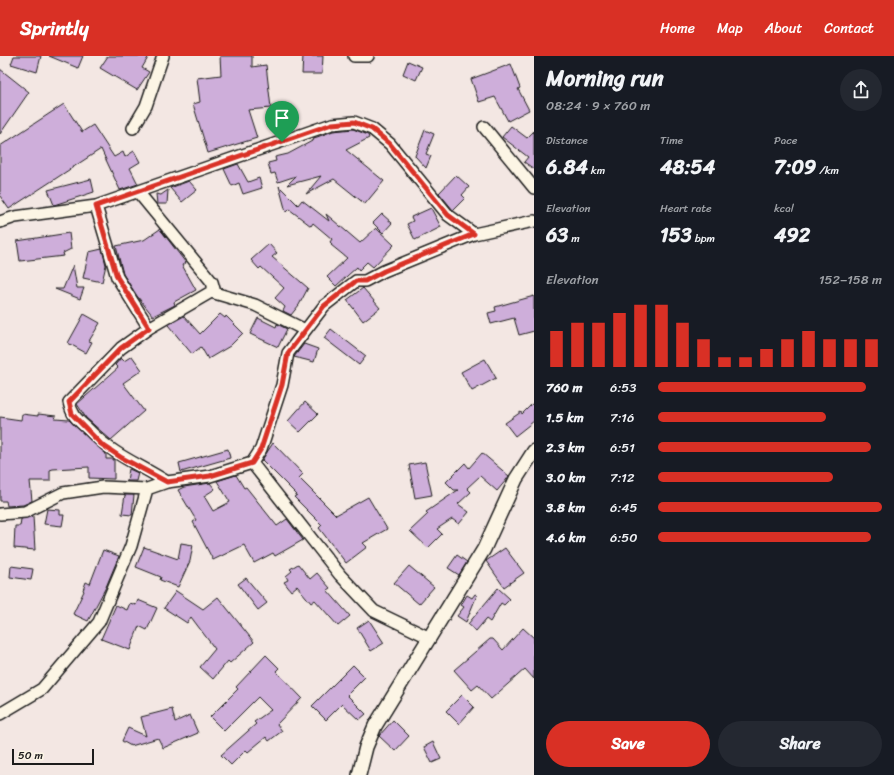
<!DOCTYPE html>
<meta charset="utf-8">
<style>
:root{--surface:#171b24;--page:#242831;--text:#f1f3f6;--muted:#9ea1a6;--accent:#d93025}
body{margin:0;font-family:Sriracha,sans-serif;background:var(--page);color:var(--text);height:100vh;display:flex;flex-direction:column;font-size:15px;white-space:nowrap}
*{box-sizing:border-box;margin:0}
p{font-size:13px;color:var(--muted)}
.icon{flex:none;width:22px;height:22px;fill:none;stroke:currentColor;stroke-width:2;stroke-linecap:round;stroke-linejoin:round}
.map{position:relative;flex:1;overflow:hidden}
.details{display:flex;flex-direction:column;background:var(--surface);width:360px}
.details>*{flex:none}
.scale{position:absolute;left:12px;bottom:10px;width:82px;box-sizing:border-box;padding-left:4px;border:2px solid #1c1c1c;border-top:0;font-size:11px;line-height:14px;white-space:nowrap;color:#1c1c1c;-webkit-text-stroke:3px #fcf5e5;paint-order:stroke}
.pin{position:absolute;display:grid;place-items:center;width:34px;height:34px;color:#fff;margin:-41px -17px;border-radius:50% 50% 50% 0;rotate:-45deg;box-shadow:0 0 4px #0007}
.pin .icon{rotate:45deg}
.round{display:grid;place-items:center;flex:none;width:42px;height:42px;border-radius:21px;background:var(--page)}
.headline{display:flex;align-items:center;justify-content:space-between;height:68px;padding:0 12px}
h1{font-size:22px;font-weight:700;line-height:30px}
.stats{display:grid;grid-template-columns:repeat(3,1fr);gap:6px;height:68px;padding:4px 12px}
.stats div{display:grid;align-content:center}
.stats b{font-size:20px;font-weight:700}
.stats small{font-size:11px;font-weight:400}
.stats p{font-size:11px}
.chart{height:112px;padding:8px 12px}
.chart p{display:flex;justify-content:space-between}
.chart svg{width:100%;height:72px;margin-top:4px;stroke:var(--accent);stroke-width:6}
.primary-button{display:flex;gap:8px;margin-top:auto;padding:8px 12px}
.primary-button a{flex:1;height:46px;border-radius:24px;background:var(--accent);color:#fff;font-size:16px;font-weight:700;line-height:46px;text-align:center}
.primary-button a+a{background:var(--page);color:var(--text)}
ul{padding:0 12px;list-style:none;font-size:13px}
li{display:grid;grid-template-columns:64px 48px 1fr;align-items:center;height:30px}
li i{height:10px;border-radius:5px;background:var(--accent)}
header{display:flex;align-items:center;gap:24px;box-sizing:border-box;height:56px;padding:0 20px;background:var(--accent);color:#fff}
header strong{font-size:19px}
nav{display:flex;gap:22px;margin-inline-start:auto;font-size:14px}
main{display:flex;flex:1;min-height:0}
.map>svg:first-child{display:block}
.building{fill:#ceaeda;stroke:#1c1c1c}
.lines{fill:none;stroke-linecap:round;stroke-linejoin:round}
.minor-casing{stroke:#1c1c1c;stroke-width:14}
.tertiary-casing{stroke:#1c1c1c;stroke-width:16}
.minor{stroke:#fcf5e5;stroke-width:11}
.tertiary{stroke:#fcf5e5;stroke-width:13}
.route-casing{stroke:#fff;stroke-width:8}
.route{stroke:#d93025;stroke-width:5}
</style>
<header>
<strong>Sprintly</strong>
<nav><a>Home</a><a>Map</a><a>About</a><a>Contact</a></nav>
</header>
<main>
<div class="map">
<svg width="534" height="719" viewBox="0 0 534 719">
<rect width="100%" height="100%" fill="#f3e7e3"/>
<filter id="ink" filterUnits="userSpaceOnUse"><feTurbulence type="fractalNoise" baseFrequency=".025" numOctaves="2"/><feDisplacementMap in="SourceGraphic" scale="8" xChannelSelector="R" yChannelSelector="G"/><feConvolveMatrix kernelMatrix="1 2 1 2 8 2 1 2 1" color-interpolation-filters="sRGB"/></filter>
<g filter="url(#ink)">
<path class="building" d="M14,0H41L37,16L11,8Z
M49,0H83L78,12Z
M108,0H149L142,12L149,16L137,34L100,12Z
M220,0H252V11L266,9L271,52L248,54L257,82L208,97L193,48L200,46L197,22L221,19Z
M303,0H323L322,18H302Z
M408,5L422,11L416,24L403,18Z
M511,8L520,32L518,33L529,54L508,65L495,41L479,46L471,23Z
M0,13L29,36L0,78Z
M64,48L82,76L93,69L114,101L123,96L125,101L134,95L140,106L130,112L138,128L120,134L101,93L9,153L0,140V90Z
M511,70L527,82L534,75V113L524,106L528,101L502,81Z
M353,73L368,79L369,82L346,94L384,125L365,148L334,123L306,138L321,120L287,129L296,120L278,126L275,117L271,118L268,107L276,105L275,101L288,98L314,84L313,82L317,81L333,75Z
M425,74L434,78L426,98L431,100L426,112L415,100Z
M238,108L248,126L259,122L262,132L243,138L239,127L232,130L224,113Z
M456,119L469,131L462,139L465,142L453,154L439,137Z
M91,123L94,136L54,149L48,134Z
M189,125L197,134L182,146L170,132Z
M279,130L298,149L302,144L329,165L326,158L360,187L376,172L394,189L373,211L367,206L359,214L357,211L336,230L327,221L347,202L331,189L332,188L330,186L332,183L313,167L311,170L289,153L286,156Z
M168,134L167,148H157L156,138L161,139Z
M431,152L441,171L415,184L407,168L413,165L411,161Z
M382,158L392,167L383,177L373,167Z
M160,173L186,207L182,209L196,234L174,246L175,249L153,260L137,240L123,218L116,190L144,184Z
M69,177L71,193L63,197L64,200L20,205L17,185Z
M269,188L277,197L272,201L308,232L299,249L291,259L283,255L285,251L275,242L284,232L261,211L259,213L251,204Z
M102,193L106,209L102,226L83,222L89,196Z
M73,209L77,232H84L80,243L55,233H63Z
M363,232L380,252L363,265L347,244Z
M534,240V275L519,279L514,262L491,268L488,257L496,255L495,251Z
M84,258L100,267L89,285L92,286L86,297L68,287Z
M220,258L225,262L226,260L243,277L230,290L208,303L201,291L192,298L168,269L184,260L200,278Z
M258,262L276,271L277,268L287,273L278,291L250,278Z
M331,273L366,300L359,309L324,282Z
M304,288L318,293L314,306L294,301Z
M132,300L142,314L123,327L144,355L111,384L86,362L77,348L118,312L115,309L121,302L124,305Z
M485,303L496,322L472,335L461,316Z
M305,346L318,358L300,376L288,365Z
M534,346V365L515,380L505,367L521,356L522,358Z
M22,358L38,360V358L56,360L55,363L69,364L106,398V403H114V423L89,422V411L53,413L50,414V425H30L32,445L23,449L7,450L6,445H0V361L21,364Z
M273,387L303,418L299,422L336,459L368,441L387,473L363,487L367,491L346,507L319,472L322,469L294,441L297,439L262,404Z
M228,393L230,402L181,416L179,407Z
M482,397L509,420L507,423L497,435L480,420L467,432L471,436L458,448L469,456L459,468L452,463L437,473L442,478L428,492L410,475L428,458L426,456L458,434H454L446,426L465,407L469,412Z
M425,406L432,439L415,442L409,409Z
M129,413L138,417L136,425H127Z
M236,419L244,432L246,431L277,470L287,463L303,484L275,500L273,497L254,507L244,489L213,504L193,466L196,464L178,434L184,431L210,427L215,433L204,440L213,455L230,446L217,425Z
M125,439H134L132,459L122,458Z
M47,453L60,454V459H64L62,470L44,468Z
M33,460L35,494L14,492L15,470H20L21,463Z
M181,487L193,489L190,505L178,531L160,524L161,521L136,511L144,491L178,503Z
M505,492L524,517L504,531L486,505Z
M103,494L119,500L106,531L88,565L73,558L84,535L83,534L86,526L90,528Z
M457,499L467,506L459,519L448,512Z
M298,508L310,523L317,517L330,532L327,534L350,560L338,570L315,544L311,547L297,530L291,535L284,526L288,524L286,520L292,515L290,513Z
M11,510L33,513L31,524L10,521Z
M409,510L434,531L419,548L394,527Z
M246,522L267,547L258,554L238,528Z
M498,532L510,543L504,549L501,547L490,566L486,563L476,575L468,568Z
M176,535L203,553L218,541L254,586L230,607L228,605L213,623L200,611L215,593L191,561L187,567L164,552Z
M475,538L477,539L466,566L457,560L464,551L461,549L467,539L472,542Z
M138,544L157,552L147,574L139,570L130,594L101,583L116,549L127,554L130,547L136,549Z
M369,564L384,587L371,595L357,572Z
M523,572L534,582V623L525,613L491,643L478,629L472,634L454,614L490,583H493L503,594Z
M266,599L279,612L276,615L302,642L277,668L282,675L269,685L266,681L248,696L246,694L231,709L221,699L256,668L254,666L271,654L258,641L224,675L210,661L238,633L236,631Z
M353,609L365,621L347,639L366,658L359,664L342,648L326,664L312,650Z
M462,639L474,651L459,668L446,655Z
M172,653L175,666L190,659L198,677L163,692L158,682L131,690L122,685L128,672L146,680L141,661Z
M393,664L409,680L395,695L379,680Z
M433,686L441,703L432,707L424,691Z"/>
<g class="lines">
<defs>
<path id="minor" d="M354,0H368
M484,71L534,132
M133,72L146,50L163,0
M138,136L212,226L214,233L211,236L149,272L121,292L69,346C72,360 78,364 88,373C114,400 137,407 167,426
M96,150L117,221L149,272
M0,166L15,161L96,150L332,68L354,66L372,73L390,88L448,159L474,178
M211,236L255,249L305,274
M252,407L340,519L374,555L430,582
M0,458L25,456L63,437L103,431L147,433L167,426L210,420L252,407L261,393L282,329L288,297L324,250L356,225H365L384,215L474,178L534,165
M0,658L42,633L99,566L131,490L147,433"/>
<path id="tertiary" d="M359,719L366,691L375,670L484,493L516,423L534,395"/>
</defs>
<use href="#minor" class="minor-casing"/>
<use href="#tertiary" class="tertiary-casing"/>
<use href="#minor" class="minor"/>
<use href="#tertiary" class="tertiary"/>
</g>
</g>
<g class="lines" filter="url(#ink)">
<defs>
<path id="route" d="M354,66L372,73L390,88L448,159L474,178L384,215L365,225H356L324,250L288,297L282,329L261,393L252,407L210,420L167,426L122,402L101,388L72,358L69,346L121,292L149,272L117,221L96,150L332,68Z"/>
</defs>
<use href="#route" class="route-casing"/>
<use href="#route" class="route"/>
</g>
</svg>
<div class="scale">50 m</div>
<div class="pin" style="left:282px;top:86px;background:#1e9e55"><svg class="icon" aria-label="arrive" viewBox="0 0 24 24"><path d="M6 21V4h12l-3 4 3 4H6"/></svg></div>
</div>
<section class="details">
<div class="headline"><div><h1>Morning run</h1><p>08:24 · 9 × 760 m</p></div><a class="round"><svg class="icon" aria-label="share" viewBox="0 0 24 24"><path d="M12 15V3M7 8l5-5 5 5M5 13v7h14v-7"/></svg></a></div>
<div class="stats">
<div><p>Distance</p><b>6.84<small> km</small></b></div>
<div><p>Time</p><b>48:54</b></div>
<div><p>Pace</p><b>7:09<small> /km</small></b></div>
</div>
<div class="stats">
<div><p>Elevation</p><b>63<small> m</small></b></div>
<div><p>Heart rate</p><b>153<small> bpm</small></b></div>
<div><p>kcal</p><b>492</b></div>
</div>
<div class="chart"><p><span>Elevation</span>152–158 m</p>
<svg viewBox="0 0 160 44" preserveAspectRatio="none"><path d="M5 44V22M15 44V17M25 44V17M35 44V11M45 44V6M55 44V6M65 44V17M75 44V27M85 44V38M95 44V38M105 44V33M115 44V27M125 44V22M135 44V27M145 44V27M155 44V27"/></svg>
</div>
<ul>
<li><b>760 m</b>6:53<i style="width:93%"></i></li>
<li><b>1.5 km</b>7:16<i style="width:75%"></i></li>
<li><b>2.3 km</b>6:51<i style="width:95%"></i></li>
<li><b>3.0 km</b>7:12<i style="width:78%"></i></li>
<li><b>3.8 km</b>6:45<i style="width:100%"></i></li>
<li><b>4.6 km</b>6:50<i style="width:95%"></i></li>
</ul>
<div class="primary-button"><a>Save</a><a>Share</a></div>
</section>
</main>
